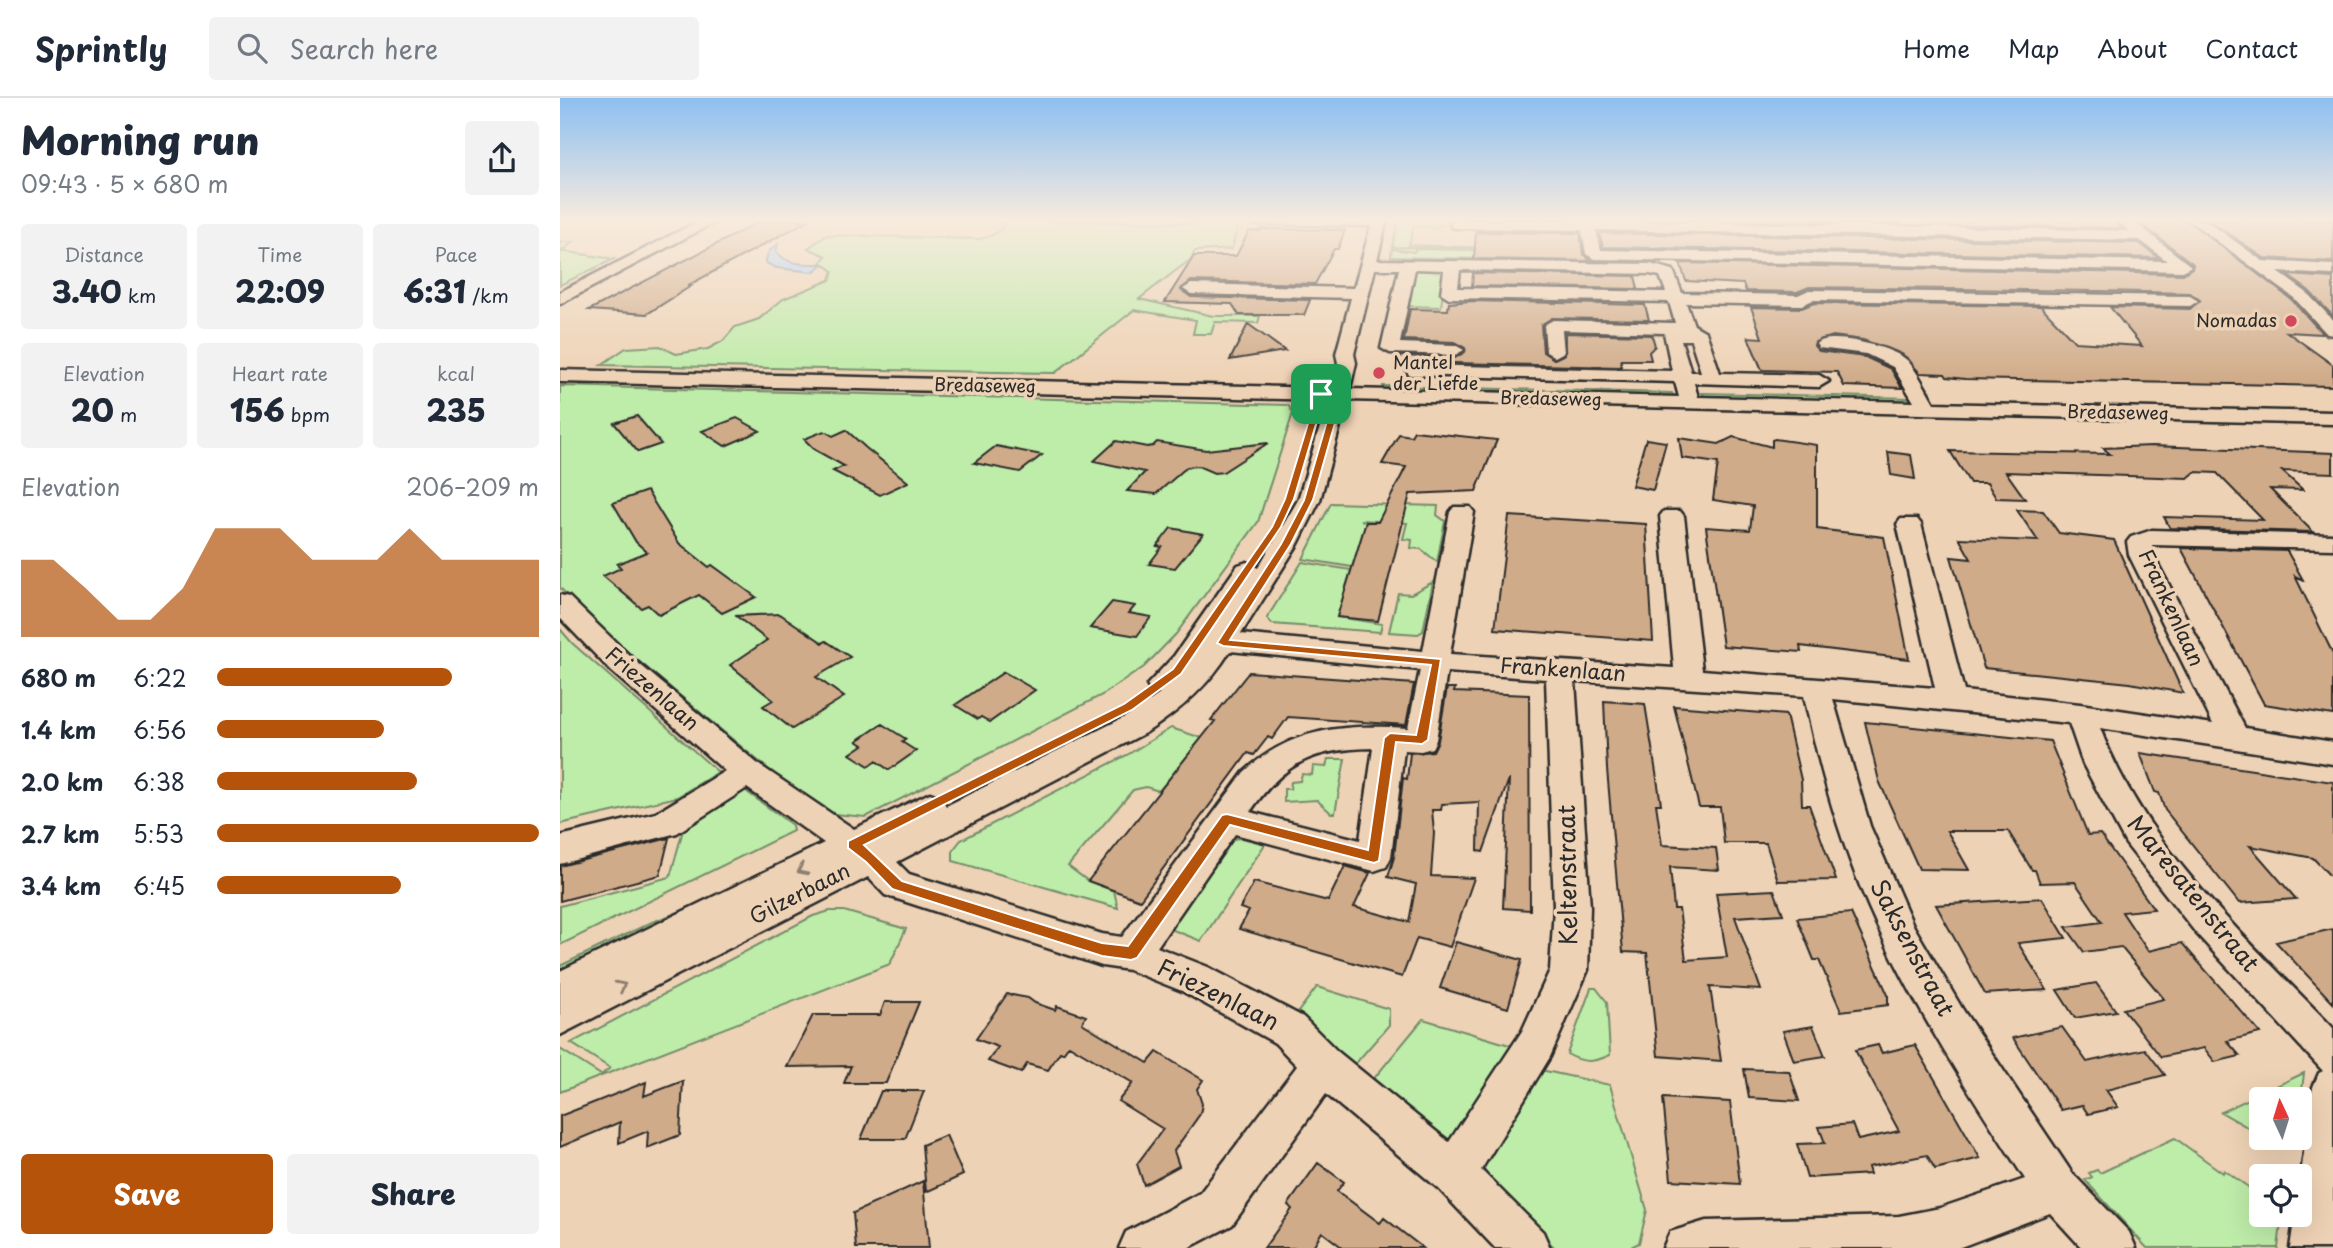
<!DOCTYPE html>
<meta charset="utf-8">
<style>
:root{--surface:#fff;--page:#f2f2f3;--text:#1f2937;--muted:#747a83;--line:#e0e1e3;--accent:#b45309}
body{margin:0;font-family:"Playpen Sans",sans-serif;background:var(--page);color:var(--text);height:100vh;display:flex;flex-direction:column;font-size:26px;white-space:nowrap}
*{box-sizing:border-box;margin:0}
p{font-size:23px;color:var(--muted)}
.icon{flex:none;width:38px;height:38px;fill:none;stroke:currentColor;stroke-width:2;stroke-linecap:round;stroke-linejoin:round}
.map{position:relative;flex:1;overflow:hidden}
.details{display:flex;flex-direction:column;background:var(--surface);width:560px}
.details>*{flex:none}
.needle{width:46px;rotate:356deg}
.buttons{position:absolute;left:1689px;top:989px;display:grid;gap:14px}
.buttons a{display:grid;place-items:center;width:63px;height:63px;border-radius:7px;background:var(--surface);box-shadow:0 7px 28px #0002;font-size:35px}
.pin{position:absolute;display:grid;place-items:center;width:60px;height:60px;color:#fff;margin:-30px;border-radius:14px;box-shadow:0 4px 10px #0006}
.round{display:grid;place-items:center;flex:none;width:74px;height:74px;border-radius:7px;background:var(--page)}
.head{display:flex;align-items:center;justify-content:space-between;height:119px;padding:0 21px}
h1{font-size:38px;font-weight:800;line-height:52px}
.figures{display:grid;grid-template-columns:repeat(3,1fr);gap:10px;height:119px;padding:7px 21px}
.figures div{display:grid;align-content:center;border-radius:7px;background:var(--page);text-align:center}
.figures b{font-size:30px;font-weight:800}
.figures small{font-size:19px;font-weight:400}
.figures p{font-size:19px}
.chart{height:196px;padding:14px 21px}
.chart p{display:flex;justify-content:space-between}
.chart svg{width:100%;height:126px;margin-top:7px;fill:var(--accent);opacity:.7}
.button{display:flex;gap:14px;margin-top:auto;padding:14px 21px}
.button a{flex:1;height:80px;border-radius:7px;background:var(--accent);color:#fff;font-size:28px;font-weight:800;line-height:80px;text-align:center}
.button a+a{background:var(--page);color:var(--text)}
ul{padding:0 21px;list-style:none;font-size:23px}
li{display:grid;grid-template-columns:112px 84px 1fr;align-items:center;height:52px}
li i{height:18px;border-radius:9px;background:var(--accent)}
header{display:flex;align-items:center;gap:42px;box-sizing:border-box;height:98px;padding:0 35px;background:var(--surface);border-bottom:2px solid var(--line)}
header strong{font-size:33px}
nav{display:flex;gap:38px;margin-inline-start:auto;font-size:24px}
.search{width:490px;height:63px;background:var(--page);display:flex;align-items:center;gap:18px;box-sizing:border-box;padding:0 24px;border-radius:7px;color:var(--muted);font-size:26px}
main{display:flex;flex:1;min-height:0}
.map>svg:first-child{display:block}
.green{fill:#beeca9;stroke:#748c6a;stroke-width:2}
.water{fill:#a4d0fe;stroke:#748eaa;stroke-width:2}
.building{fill:#d0ab89;stroke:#2b2b2b;stroke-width:2}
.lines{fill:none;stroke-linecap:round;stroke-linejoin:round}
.minor-casing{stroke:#2b2b2b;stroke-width:5}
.minor{fill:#eed2b5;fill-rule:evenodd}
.oneway{stroke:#8c7e70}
.route{fill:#b45309;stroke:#fff;stroke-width:2;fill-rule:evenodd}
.poi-dot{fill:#d1495b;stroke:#eed2b5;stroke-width:2.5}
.labels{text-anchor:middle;stroke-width:7;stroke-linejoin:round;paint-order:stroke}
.far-poi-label{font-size:18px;fill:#2b2b2b;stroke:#eed2b5;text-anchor:end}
.far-street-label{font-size:18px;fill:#2b2b2b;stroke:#eed2b5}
.street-label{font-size:21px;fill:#2b2b2b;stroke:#eed2b5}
.near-street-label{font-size:24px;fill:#2b2b2b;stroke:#eed2b5}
</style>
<header>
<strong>Sprintly</strong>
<div class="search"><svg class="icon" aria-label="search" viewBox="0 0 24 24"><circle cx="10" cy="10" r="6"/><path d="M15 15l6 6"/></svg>Search here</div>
<nav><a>Home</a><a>Map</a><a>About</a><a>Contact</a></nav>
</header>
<main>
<section class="details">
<div class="head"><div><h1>Morning run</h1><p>09:43 · 5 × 680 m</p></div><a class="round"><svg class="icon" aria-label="share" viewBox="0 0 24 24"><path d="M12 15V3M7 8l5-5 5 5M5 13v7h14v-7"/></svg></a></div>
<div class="figures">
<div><p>Distance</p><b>3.40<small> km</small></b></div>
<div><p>Time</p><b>22:09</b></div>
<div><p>Pace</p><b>6:31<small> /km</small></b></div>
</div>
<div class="figures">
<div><p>Elevation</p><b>20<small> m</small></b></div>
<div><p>Heart rate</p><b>156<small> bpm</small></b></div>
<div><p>kcal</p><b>235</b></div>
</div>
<div class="chart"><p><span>Elevation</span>206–209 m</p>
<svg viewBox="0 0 160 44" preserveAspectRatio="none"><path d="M0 44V17L10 17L20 27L30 38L40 38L50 27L60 6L70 6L80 6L90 17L100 17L110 17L120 6L130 17L140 17L150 17L160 17V44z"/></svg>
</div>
<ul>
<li><b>680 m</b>6:22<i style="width:73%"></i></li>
<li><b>1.4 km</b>6:56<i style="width:52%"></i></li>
<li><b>2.0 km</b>6:38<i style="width:62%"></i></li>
<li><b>2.7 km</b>5:53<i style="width:100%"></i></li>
<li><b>3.4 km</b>6:45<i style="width:57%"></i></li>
</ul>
<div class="button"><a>Save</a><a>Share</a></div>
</section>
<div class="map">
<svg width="1773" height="1150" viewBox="0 0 1773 1150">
<rect width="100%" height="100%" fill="#eed2b5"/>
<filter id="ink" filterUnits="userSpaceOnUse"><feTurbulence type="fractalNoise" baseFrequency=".0143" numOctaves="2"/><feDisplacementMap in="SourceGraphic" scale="14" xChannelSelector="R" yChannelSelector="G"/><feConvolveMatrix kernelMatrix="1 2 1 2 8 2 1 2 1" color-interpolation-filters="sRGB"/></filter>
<g filter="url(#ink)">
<path class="green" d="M446,122L678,126L672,151L635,153L631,161L579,201L653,218H700L698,225L655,224L651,236H633L636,222L574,212L495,275L41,267L66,250L100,248L116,256L148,251L163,243L175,229L199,221L223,201L270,182L273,173L261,164L266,158L248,150L267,137L419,141C429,140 444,133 446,122Z
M839,122H887L886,127H879L878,130L854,129L849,147L1019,153L832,149Z
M0,144H13L1,153L54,161L0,187Z
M832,151L854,154L855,151L1013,154L1021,163L832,159L830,164Z
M853,171H886L881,209L845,208Z
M0,288L728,307L733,315L698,424L616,536L584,569L544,596L306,719L274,716L226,686L51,540L0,490Z
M823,288L1112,295L1113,297L1110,300L823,291Z
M1142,295L1352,300L1354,303L1351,306L1147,301Z
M771,405L878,408L877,417L885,423L877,464L861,451L851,450L852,442L843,441L847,425L801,422L806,424L792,469L743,461Z
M742,464L791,472L777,519L822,526L820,534L712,526L707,520Z
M873,484L863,533L858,536L829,534L838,495L851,496Z
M0,531L12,545L158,674L117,699L0,726Z
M611,630L642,640L599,693L586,689L573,692L508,768L528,783L554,793L558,810L393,763V752L401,742L567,657Z
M768,661H785L775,715H771L757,702L724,704V691H730L731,684L740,683L742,676L752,677L753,668L766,669Z
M179,688L232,727L233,733L0,847V808L110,779L123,732Z
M682,740L705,746L641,843L603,828L670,741Z
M160,799L0,879V868L92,824Z
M270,813H284L346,831L330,866L0,994V951L41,977L50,970L11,945L253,818Z
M757,889L829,911V927L789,973L735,918Z
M1031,890H1036L1047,904L1050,957C1033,965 1023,965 1007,956Z
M863,921L956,949L981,972L1050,987L1087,1112L1079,1145L1069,1150H995L935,1090L919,1063L882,1036H876L811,984Z
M1744,975L1740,1009V1001H1701V1037L1661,1014Z
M1615,1040L1663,1075L1664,1072L1701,1098V1116L1722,1117L1718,1150H1587L1525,1082L1532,1079L1529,1075L1537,1072L1540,1075Z"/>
<path class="water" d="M218,146L216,153C227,168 246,166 263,166L253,174L217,170L206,165C206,155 210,152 218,146Z"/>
<path class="building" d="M203,122H249L127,188H131L87,216L29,212Z
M1185,122H1337L1340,126Z
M1405,122H1553L1562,130L1406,127Z
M1576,122H1627L1732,202L1763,236L1727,234L1773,267V288L1405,281L1387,279L1385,276L1360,275L1342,256L1303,242L1273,238L1255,244L1254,248L1259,253L1305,259L1331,271L1342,290L1284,288L1277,274L1202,272L1188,239L1202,240L1191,209L1242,210L1254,205L1481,208L1515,244L1582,248L1550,209L1630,211L1640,202L1630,195L1536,193L1249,189L1237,194L1186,193L1183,186L1126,183L1120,165L1623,176L1632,170L1633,166Z
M1649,122H1773V164L1704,160Z
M701,131L785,132L778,151H774L755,186L631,183L621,192L631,199L750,202L744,217H679L672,206L605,204L634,158H676L689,133H700Z
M916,134L1020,135L1023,156L1031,163L914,161Z
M1039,135L1579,145L1599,160L1043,149Z
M913,175L1075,178L1078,191L912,188Z
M1727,177L1773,180V218L1748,192Z
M910,203L1085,207L1089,222L992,220L981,227L983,254L994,261L1005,256V235L1092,237L1095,248L1089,254L1091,262H1061V269L856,264L839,266L841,258L895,260L905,254V250L895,244L844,242L850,211L888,212L889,205Z
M688,226L725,253L670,262Z
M77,318L101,346L78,354L54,325Z
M177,320L200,333L165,348L142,333Z
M286,332L306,350L348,384L320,397L273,373L284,368L255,352L244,341L264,333L273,338Z
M854,333L937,342L916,393L850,396L818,523L777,519L806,424H818L846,369L822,366L839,336L851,338Z
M1173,339L1212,349V342L1215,341L1257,347V431L1324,439L1349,561L1240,548L1241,554L1163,548L1146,429L1190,432L1193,408L1153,402L1158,365L1122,360L1119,340L1159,346Z
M1086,341L1106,344L1093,392L1072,388Z
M556,343L587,349L593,348L597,344L646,352L708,345L663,374L654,375L638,368L627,369L596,396L567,393L585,374L534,363Z
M436,348L482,357L460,374L414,365Z
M1592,348L1773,355V375L1722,373L1743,392L1710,391L1753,434L1610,430L1604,419L1703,422L1657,375L1635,374L1628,380L1446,374L1465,401L1436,400L1427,385H1410L1390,353L1550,356L1543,350Z
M1328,354L1351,357L1355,381L1331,377Z
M87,393L119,445L149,469L152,467L196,499L162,515L139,497L99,517L88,507L81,510L43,478L61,470L57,466L87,454L76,444L53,405Z
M1457,412L1483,413L1499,435L1554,442L1623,595L1570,585L1424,570L1391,459L1411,461L1399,440L1478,443Z
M949,418L1086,426L1093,543L935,531Z
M611,430L643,436L615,470L589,466L602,449L597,448Z
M1621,450L1727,453L1743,482L1735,478L1773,556V617L1704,606Z
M552,504L575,508L569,515L591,519L577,538L530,530Z
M220,516L263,545L266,543L290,559L256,579L284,599L232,631L203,608L213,602L170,567L207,542L176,518Z
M444,574L475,592L430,624L421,619L418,621L395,607Z
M689,574L854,586L846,627L728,619L712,641L708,639L694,657L688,655L580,802L528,783L655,623L651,622Z
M887,590H895L894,594L969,597L970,812L943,810L949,681L923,754L918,753L919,704L882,706L881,712H872L874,735L871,778L914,780L890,849L857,840L842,879L679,831L689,813L680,810L694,784L768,803L785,768L810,775L794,809L849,824L856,786L828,779L834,759L843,680L847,681L850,655L873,653L878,643Z
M1044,603L1085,606L1101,706H1096L1102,747L1156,750L1159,772L1110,769L1114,811H1119L1126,862L1167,859L1156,795L1214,792L1223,816L1175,819L1201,892L1150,889L1161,963L1098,958L1087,855L1063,854L1047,671Z
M1114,608L1226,617L1241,682L1242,707H1249L1276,782L1218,783L1206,745H1164L1160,709H1139Z
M1305,624L1490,643L1528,737L1540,736L1594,811L1562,814L1588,853L1622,845L1700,935L1667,943L1680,958L1655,964L1644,950L1601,959L1563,911L1604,901L1561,849L1524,854L1506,829L1542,824L1515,784L1480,785L1475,772H1472L1448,733H1387L1409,772L1359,771L1319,683Z
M322,626L346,641L342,644L356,653L329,672L316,663L309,668L290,656L303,647L297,643Z
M1580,655L1773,684V781L1753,760L1690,748L1736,801L1679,805L1605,712L1599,695L1595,694Z
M109,740L100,777L0,803V768Z
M1482,800L1506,840L1458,845L1487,892L1425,896L1376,807Z
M1291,815L1328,897V907L1281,913L1259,862H1254L1237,820Z
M1773,831V905L1716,844Z
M896,844L962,862L948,910L880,890Z
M1536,885L1556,913L1515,920L1497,892Z
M447,896L468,900L475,905L495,912L497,908L526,918L522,925L588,965L597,954L643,982L637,991L642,1006L640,1016L614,1053L619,1068L584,1087L577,1066L603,1031L558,1003L573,985L509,947L503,955L500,954L488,972L467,966L461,975L428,963L438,949L416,941Z
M325,904H359L326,985H284L291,968L227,969L253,917H320Z
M1253,928L1265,958L1234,963L1223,933Z
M1502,929L1527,964L1585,951L1605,977L1546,992L1558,1009L1528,1016L1522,1007L1501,1012L1453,940Z
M1318,947L1322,955L1355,947L1420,1060L1375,1071L1367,1057L1308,1069L1310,1076L1247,1080L1237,1046L1265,1045L1259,1029L1292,1026L1298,1042L1339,1033L1295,952Z
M1184,971L1229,973L1239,1003L1189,1000Z
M123,983L120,1037L87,1050L88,1033L59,1045L60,1024L0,1049V1018L86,984L84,998Z
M321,993H364L345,1041H301Z
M1103,1000L1170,1004L1180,1086L1111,1082Z
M386,1037L403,1077L366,1094L362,1047Z
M758,1065L784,1084L777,1093L820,1125L824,1120L863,1150H783L762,1134L752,1150H704L732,1111L728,1107Z
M363,1083L369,1150H296L293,1115Z"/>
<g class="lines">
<defs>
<path id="minor" d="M141,122H159L0,206V194Z
M688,122H827L817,162L1090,166L1113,172L1122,195L1238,197L1249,192L1630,198L1638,203L1630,208L1253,202L1242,207L1126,205L1134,227L1146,234L1160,275L1259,277L1269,283L1259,289L1134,285L1138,299L1354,304L1333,269L1306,256L1259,250L1256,246C1268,232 1336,250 1348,263C1358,275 1366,291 1374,305L1773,314V326L787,302L760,402L738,446L681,536L863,553L890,414L894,409H910L914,414L890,556L1114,570L1100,418L1104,413H1120L1124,418L1142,572L1375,590L1337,426L1341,421H1357L1361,426L1404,593L1520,606L1653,626L1569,457L1567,444L1571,439L1592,432L1773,437V451L1592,447L1593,457L1685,630L1773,644V666L1540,630C1585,750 1686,839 1773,930V1150H1730L1735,1116H1740V1083L1753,989L1759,975L1763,973L1636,835L1566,746L1523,666L1509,625L1273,601L1310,728L1353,827L1403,912L1512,1075L1569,1134L1576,1150H1522L1490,1115L1398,1150H1103L1110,1134L1146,1123L1339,1118L1380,1110L1465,1081C1405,988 1344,895 1302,793C1276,730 1258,664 1244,598L1015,583L1030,809L1028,872L990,959L921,1072L983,1134L990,1150H935L879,1091L766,996L672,1127L628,1150H559L566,1134L640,1095L737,968L715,945L622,893L569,872L542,868L325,797L308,779L0,937V873L264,745L187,690L117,735L0,766V738L96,715L165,673L51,573L0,520V497L9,499L71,559L198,666L294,731L370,695L381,699L386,708L567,618L600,596L591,594L587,587L614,558L678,467L687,464L698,470L738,402L768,302L0,284V272L771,290L778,265L776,256L791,200L631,196L623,191L631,186L794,190L811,128L695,126ZM815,171H839L821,250L830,255L895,257L904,252L895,247L840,245L855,171L884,172L881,195L889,200L1109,204L1115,225L993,222L984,227L986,254L995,259L1004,254L1002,232L1104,235L1112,273L856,267L849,269L847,273L849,277L1115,284L1119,299L790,291L796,265L794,256ZM900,172L1090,176L1100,178L1106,194L898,190ZM1121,242H1131L1141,274H1131ZM670,553L860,572L848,630C785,626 732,629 684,674L562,839L542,836L349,776L337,764L587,634C621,612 649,587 670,553ZM887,574L986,581L994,809L990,872L962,933L889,1044L777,953L743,919L648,869L597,849L675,736L814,773L826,769L831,759L844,652L861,653L872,650L876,642ZM813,650L800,742L690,714C724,664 753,651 813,650Z
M890,122H1034L1569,133L1556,122H1572L1631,168L1623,173L1034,161L1026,156L1022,132L896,130L891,129ZM1036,132L1580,142L1607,163L1041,152Z
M1629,122H1645L1703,163L1773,167V177L1718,174L1746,194L1773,222V237L1767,236L1734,200Z"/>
</defs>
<use href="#minor" class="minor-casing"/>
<use href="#minor" class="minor"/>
</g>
<defs><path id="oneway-chevron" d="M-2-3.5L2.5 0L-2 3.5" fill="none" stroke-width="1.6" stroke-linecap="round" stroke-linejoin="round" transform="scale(1.75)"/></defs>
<g class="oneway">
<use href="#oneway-chevron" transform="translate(242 772) rotate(153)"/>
<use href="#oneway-chevron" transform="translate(61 888) rotate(-27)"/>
</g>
</g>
<linearGradient id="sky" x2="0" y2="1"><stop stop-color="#8dbff1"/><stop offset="0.43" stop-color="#f7ebde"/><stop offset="1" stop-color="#f7ebde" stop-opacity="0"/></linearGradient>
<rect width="1773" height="283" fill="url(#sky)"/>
<path class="route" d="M761,294L783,297L753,402L731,446L670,542L881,561L868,642L862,646L836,644L819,763L814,765L670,727L577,860L571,862L542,858L332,791L306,764L288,750V743L564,606L613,571L712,429L725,401L757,296ZM764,299H774L744,402L721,446L657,545L663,548L871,567L856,637L830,635L824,640L808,752L667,716L662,717L568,848L542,845L342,783L304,747L572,612L621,576L721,429L734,401Z"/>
<g class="poi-dot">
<circle cx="1731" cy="223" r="7"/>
<circle cx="819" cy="275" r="7"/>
</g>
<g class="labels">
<g class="far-poi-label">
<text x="1717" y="229">Nomadas</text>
<text x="833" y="271" text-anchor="start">Mantel<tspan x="833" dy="21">der Liefde</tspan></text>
</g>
<g class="far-street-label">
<text transform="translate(425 288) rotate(1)" y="6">Bredaseweg</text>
<text transform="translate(991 301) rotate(1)" y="6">Bredaseweg</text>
<text transform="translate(1558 315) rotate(1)" y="6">Bredaseweg</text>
</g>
<g class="street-label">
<text transform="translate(1611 510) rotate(65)" y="7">Frankenlaan</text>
<text transform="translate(1003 572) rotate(4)" y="7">Frankenlaan</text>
<text transform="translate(92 591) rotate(41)" y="7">Friezenlaan</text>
<text transform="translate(240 796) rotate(-27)" y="7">Gilzerbaan</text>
</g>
<g class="near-street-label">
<text transform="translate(1008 777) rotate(-91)" y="8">Keltenstraat</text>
<text transform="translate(1633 796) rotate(51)" y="8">Maresatenstraat</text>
<text transform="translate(1352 850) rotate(62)" y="8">Saksenstraat</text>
<text transform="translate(658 897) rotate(26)" y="8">Friezenlaan</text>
</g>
</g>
</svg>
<div class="buttons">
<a><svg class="needle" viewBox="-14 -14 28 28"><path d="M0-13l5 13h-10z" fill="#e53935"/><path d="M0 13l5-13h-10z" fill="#747a83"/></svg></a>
<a><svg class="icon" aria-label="locate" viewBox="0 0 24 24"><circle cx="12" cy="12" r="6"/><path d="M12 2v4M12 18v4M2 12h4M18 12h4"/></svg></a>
</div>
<div class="pin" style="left:761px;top:296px;background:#1e9e55"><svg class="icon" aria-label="arrive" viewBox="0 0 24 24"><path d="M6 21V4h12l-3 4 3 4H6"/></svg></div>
</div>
</main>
